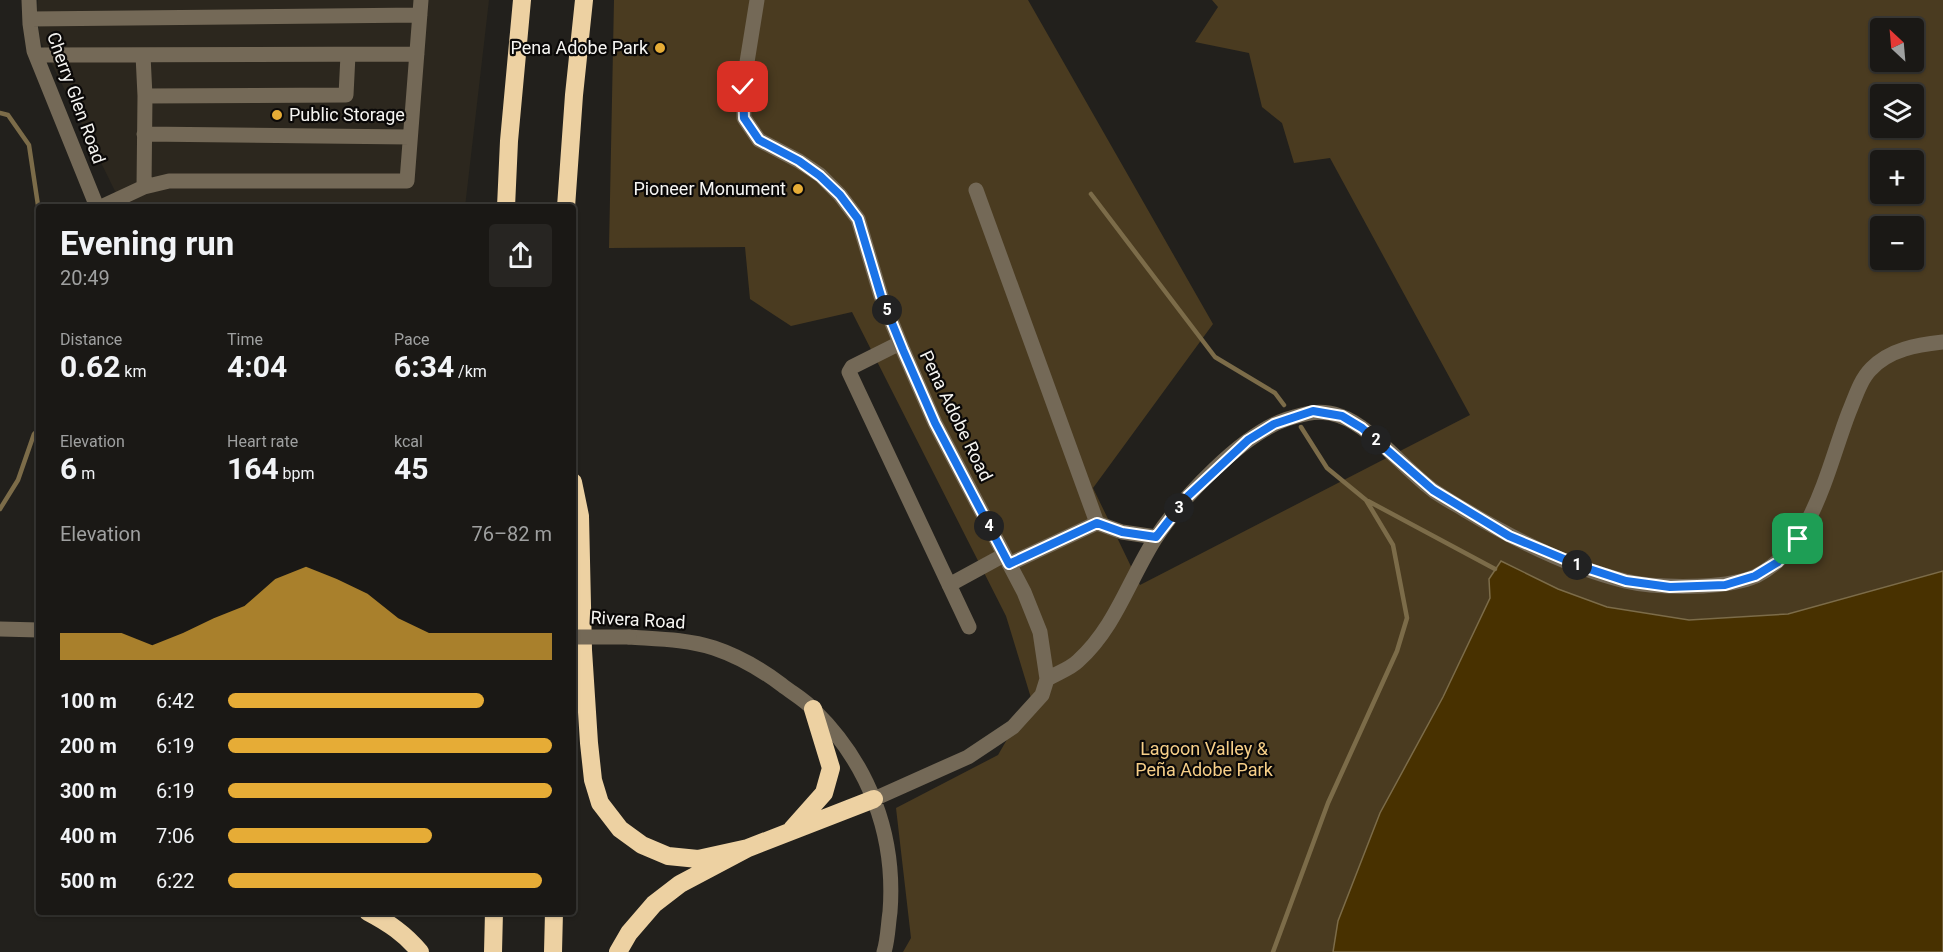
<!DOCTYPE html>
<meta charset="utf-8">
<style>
:root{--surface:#1a1815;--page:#272522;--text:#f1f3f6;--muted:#9fa0a0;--line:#383734;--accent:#e6ac36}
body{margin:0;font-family:Roboto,sans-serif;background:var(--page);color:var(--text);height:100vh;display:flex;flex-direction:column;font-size:22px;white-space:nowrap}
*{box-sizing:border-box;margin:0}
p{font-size:20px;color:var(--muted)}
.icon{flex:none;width:33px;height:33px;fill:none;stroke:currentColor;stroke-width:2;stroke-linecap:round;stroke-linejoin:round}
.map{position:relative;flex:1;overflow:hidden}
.drawer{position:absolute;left:36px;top:204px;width:540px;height:711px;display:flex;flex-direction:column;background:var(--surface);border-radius:6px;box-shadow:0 2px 4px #0004,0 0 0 2px var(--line)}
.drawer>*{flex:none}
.needle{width:39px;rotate:334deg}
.buttons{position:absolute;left:1870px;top:18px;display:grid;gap:12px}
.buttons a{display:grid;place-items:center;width:54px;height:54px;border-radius:6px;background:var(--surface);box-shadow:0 2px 4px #0004,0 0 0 2px var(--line);font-size:30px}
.pin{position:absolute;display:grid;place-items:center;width:51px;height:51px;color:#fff;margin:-26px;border-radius:12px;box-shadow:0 3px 9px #0006}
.km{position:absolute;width:30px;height:30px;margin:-15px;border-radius:50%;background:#222;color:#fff;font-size:16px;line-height:30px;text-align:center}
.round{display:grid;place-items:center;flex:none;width:63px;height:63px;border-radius:6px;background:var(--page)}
.summary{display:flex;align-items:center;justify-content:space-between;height:102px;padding:0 24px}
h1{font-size:33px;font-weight:700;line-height:45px}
.stats{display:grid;grid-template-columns:repeat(3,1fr);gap:9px;height:102px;padding:6px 24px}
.stats div{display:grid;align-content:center}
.stats b{font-size:30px;font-weight:700}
.stats small{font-size:16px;font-weight:400}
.stats p{font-size:16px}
.chart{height:168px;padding:12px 24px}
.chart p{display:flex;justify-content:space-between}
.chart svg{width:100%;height:108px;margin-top:6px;fill:var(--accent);opacity:.7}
ul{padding:0 24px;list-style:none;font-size:20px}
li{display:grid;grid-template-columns:96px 72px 1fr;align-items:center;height:45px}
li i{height:15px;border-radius:8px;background:var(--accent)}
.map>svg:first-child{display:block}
.built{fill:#2c271e}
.green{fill:#4a3b20;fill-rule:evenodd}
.water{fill:#483100;stroke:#7c6c49;stroke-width:1.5}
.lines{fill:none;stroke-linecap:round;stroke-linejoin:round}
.stream{stroke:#7c6c49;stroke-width:4.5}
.minor{stroke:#746957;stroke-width:15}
.highway{stroke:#edd1a2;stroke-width:18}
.minor-bridge{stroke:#746957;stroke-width:15}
.route-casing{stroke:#fff;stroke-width:12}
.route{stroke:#1a73e8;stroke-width:8}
.poi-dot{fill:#e6ac36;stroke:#0b0908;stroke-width:2}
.labels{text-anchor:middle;stroke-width:4.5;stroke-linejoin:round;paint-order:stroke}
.poi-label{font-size:18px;fill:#f6f5f2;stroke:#0b0908;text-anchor:end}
.street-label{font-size:18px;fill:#f6f5f2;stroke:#0b0908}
.park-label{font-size:18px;fill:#f7cf88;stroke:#0b0908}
</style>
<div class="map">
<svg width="1943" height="952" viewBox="0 0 1943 952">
<rect width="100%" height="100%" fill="#22201c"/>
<path class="built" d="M38,0H489L465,207H125L115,191L40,40L37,9Z"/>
<path class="green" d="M614,0H1028L1213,324L1093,488L1140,585L1470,415L1330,158L1294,163L1282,123L1262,107L1249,53L1195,42L1218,7L1212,0H1943V571L1788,614L1689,620L1607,607L1558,589L1501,561L1489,579L1490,598L1443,697L1380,813L1338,921L1333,952H903L911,938L896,808L998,755L1031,698L1006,616L852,312L791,326L750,299L745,247L609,248ZM1881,28H1914V62H1881ZM1881,94H1914V128H1881ZM1881,160H1914V194H1881ZM1881,226H1914V260H1881Z"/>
<path class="water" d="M1501,561L1558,589L1607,607L1689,620L1788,614L1943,571V952H1333L1338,921L1380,813L1443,697L1490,598L1489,579Z"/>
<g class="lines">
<path class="stream" d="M0,113L8,115L29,145L39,212
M1091,194L1215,357L1275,393L1284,405
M1368,501L1495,569
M0,509L18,480L34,434L39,429
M1273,952L1328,803L1397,651L1407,618L1393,545L1366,500L1327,468L1301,427"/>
<path class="minor" d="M29,0L30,24L34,51L97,207
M757,0L743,87L744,118L759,140L799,161L820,175L840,195L858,219L881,296L903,350L935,423L1024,592L1040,632L1047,679L1042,695L1013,727L968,757L874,799
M30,19L420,15
M36,55L417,54
M143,55L145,96L144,187
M145,96L346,95L348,55
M144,134L410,137
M976,190L1097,523
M101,207L144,187L169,181H407L421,0
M900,343L852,367L849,372L969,627
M1009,564L1097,523L1122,532L1156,537
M949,585L1004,555
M0,629L39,630
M629,637C657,639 686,639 714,648C738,656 762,670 782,685C792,693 805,700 814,710C869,764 896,835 890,912C888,925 888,939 884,952
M1047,679C1057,673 1070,669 1078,661C1115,628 1129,580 1155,539C1181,499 1242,434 1287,419C1306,413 1321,409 1340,416C1371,426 1407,472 1434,491C1444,498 1455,504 1465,510C1515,540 1569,567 1625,581C1650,587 1677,587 1703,586C1721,585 1740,583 1756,576C1813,548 1828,466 1849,412C1855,398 1860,380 1871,369C1890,349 1917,345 1943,342"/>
<path class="highway" d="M506,207L509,141L522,0
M566,207L574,95L584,0
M573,482L580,516L583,650L589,743L593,780L600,803L620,829L642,845L668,856L698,859L748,848
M792,829L824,793L831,768L813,709
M368,912C389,923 405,934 420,952
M493,952L494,912
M553,952L554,912
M618,952L629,933L654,904L680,884L748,848L874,799"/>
<path class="minor-bridge" d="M573,637H629"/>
</g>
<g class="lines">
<defs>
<path id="route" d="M743,87L744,118L759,140L799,161L820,176L840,195L858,219L881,296L903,350L935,423L1009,564L1097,523L1122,532L1156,537L1188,496L1248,440L1274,424L1313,411L1342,416L1362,428L1433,490L1509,536L1583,567L1626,581L1670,587L1725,585L1755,576L1778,562L1798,539"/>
</defs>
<use href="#route" class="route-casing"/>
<use href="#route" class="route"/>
</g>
<g class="poi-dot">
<circle cx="660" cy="48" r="6"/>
<circle cx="277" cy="115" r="6"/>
<circle cx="798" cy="189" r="6"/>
</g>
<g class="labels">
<g class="poi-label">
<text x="648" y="54">Pena Adobe Park</text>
<text x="289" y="121" text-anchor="start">Public Storage</text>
<text x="786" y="195">Pioneer Monument</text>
</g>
<g class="street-label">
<text transform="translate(76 98) rotate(70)" y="6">Cherry Glen Road</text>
<text transform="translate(956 416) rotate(64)" y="6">Pena Adobe Road</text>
<text transform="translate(638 620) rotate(3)" y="6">Rivera Road</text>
</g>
<g class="park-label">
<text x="1204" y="755">Lagoon Valley &amp;<tspan x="1204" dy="21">Peña Adobe Park</tspan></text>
</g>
</g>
</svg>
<div class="buttons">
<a><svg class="needle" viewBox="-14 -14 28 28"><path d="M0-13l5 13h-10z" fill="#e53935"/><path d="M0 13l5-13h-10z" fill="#9fa0a0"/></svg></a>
<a><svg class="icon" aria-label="layers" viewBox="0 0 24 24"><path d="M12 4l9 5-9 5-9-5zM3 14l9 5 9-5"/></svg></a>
<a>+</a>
<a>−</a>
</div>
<div class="pin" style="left:1798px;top:539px;background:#1e9e55"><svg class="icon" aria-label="arrive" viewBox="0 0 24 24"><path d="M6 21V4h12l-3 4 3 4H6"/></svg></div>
<div class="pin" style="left:743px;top:87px;background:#d93025"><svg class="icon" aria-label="check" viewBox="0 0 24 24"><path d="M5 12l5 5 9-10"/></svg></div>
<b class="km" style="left:1577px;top:565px">1</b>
<b class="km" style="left:1376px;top:440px">2</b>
<b class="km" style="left:1179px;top:508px">3</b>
<b class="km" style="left:989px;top:526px">4</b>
<b class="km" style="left:887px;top:310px">5</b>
<section class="drawer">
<div class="summary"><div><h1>Evening run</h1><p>20:49</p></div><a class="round"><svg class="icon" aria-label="share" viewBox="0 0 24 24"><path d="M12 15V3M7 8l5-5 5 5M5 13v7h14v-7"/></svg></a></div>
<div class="stats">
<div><p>Distance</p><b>0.62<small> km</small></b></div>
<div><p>Time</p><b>4:04</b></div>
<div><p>Pace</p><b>6:34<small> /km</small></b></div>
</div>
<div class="stats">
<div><p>Elevation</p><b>6<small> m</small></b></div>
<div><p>Heart rate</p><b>164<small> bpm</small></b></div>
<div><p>kcal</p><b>45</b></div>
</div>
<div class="chart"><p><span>Elevation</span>76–82 m</p>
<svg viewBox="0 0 160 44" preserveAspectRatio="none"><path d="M0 44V33L10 33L20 33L30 38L40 33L50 27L60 22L70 11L80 6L90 11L100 17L110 27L120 33L130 33L140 33L150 33L160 33V44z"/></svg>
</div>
<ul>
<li><b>100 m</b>6:42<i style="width:79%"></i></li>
<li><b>200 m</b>6:19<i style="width:100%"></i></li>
<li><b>300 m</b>6:19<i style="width:100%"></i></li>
<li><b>400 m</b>7:06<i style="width:63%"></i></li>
<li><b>500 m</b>6:22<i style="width:97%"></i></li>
</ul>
</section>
</div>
